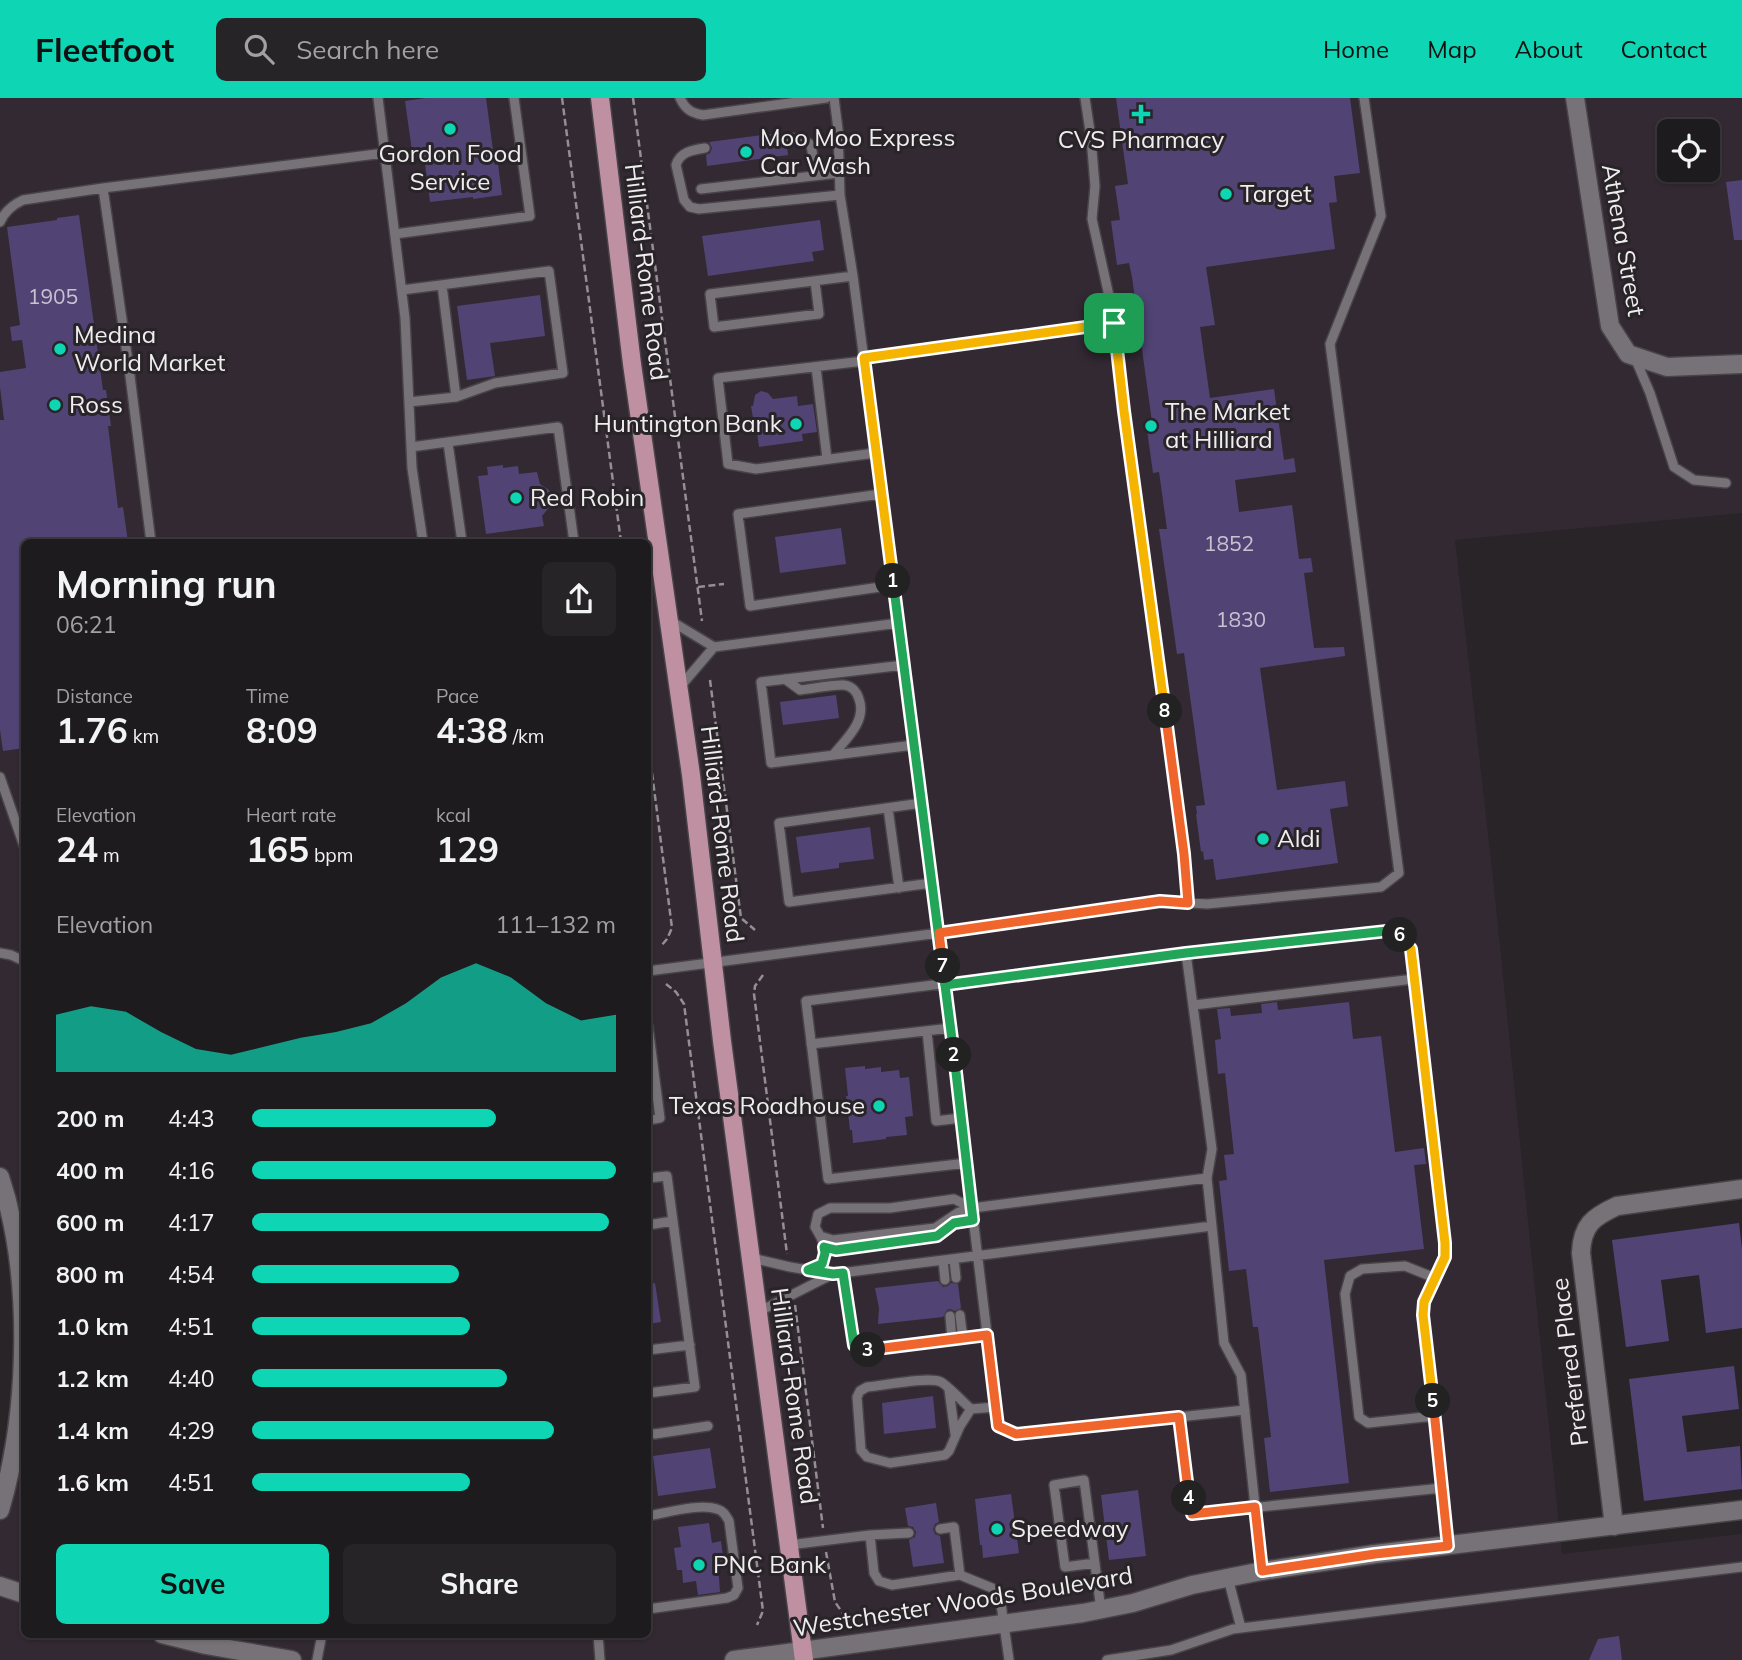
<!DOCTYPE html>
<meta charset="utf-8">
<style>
:root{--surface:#1e1b1e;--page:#262427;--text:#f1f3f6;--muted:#a1a1a4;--line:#3c393c;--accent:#0ed5b4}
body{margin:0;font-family:Mulish,sans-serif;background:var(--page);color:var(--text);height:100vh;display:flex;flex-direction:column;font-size:26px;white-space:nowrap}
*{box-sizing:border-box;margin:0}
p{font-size:23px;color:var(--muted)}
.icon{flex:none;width:38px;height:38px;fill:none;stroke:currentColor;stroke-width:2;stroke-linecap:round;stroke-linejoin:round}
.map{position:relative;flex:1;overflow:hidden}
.sheet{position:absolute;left:21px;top:441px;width:630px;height:1099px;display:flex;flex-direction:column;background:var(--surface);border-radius:10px;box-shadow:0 2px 5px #0004,0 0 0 2px var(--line)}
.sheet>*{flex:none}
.buttons{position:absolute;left:1657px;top:21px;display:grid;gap:14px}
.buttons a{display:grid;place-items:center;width:63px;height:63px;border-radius:10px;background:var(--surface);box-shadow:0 2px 5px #0004,0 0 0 2px var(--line);font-size:35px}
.pin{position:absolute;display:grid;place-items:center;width:60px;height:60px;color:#fff;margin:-30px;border-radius:14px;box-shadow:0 4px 10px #0006}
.km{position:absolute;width:35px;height:35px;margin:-18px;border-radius:50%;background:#222;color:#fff;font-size:19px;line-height:35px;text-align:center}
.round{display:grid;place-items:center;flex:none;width:74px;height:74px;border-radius:10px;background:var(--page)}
.overview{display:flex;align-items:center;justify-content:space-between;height:119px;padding:0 35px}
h1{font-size:38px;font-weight:700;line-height:52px}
.figures{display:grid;grid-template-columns:repeat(3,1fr);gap:10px;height:119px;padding:7px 35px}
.figures div{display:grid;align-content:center}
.figures b{font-size:35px;font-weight:700}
.figures small{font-size:19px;font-weight:400}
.figures p{font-size:19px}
.chart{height:196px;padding:14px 35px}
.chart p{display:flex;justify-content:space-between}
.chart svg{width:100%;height:126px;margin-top:7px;fill:var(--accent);opacity:.7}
.button{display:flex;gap:14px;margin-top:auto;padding:14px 35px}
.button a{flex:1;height:80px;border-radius:10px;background:var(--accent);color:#111;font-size:28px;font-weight:700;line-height:80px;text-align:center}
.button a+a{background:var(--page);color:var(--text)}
ul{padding:0 35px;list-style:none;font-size:23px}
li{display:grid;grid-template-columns:112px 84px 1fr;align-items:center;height:52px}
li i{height:18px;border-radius:9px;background:var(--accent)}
header{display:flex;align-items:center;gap:42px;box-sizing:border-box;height:98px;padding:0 35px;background:var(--accent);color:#111}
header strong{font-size:33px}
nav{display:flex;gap:38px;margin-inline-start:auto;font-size:24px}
.search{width:490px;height:63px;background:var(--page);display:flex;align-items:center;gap:18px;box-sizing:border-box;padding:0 24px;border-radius:10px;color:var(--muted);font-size:26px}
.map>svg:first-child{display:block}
.built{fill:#322932;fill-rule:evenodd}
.building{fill:#514475}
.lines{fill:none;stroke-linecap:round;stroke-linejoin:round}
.service-casing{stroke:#474347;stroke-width:12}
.minor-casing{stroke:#474347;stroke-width:21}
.primary-casing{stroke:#474347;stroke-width:21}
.path{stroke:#938f93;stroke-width:2.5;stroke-dasharray:7 3.5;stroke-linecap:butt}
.service{stroke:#777277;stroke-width:9}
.minor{stroke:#777277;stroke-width:18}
.primary{stroke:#be90a2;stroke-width:18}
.split-1-casing{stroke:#fff;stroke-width:14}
.split-2-casing{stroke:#fff;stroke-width:14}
.split-3-casing{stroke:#fff;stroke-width:14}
.split-4-casing{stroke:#fff;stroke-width:14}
.split-5-casing{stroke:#fff;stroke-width:14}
.split-6-casing{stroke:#fff;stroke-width:14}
.split-7-casing{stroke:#fff;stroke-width:14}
.split-8-casing{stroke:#fff;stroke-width:14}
.split-9-casing{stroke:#fff;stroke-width:14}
.split-1{stroke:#f5b400;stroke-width:9}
.split-2{stroke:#22a559;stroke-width:9}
.split-3{stroke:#22a559;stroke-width:9}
.split-4{stroke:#f0652b;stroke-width:9}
.split-5{stroke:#f0652b;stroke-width:9}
.split-6{stroke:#f5b400;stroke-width:9}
.split-7{stroke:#22a559;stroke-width:9}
.split-8{stroke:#f0652b;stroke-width:9}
.split-9{stroke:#f5b400;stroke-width:9}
.poi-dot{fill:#0ed5b4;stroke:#282428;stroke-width:2.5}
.labels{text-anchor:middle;stroke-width:6;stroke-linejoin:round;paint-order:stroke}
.number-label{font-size:21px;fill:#c8c3d1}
.poi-label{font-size:24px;fill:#f0edf0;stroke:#282428;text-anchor:start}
.street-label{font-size:24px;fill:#f0edf0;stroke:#282428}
</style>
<header>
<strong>Fleetfoot</strong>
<div class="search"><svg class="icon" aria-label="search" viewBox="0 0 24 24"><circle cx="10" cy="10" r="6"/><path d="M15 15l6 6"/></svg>Search here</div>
<nav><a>Home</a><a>Map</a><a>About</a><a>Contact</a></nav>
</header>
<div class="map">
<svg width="1742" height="1562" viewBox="0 0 1742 1562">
<rect width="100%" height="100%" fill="#282428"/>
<path class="built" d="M0,0H1742V415L1455,442L1494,789L1562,1456L1742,1436V1562H0V1412L23,1261L0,1079ZM1670,33H1708V72H1670ZM24,444H648V1536H24Z"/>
<path class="building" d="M426,0H486L495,67L498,66L502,97L473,101V99L430,104L424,59L413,60L405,3Z
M1116,0H1350L1360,75L1334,78L1337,104L1329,105L1335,151L1206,169L1215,227L1200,229L1210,300L1274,291L1284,362L1294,360L1296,374L1235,382L1239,414L1292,407L1299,461L1311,460L1313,474L1304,475L1314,550L1344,549L1345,558L1260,570L1277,692L1345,683L1348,708L1330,711L1338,765L1216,782L1213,761L1204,762L1203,753L1201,754L1196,716H1197L1196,708L1205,707L1184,555L1177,556L1167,486L1159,431H1167L1159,374L1153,375L1146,325L1152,324L1132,179L1129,165L1117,167L1111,123L1120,122L1115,88L1128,86Z
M785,34L781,36L779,41L781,46L787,48L788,57L707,68L706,57L710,55L712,50L709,44Z
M1742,82V142H1734L1726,84Z
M79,117L103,292H106L111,328H108L118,410L123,409L128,444H24V650L3,653L0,632V322H4L0,289V274L26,270L22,242L12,243L10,229L20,227L7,129L57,122V120Z
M820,122L824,152L812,154L814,163L708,178L702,138Z
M540,197L545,238L490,245L495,278L467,282L457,208Z
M761,293L768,295L773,301L797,298L798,308L813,306L817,334L802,336L803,343L759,349L755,320H753L751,308H753L755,297Z
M503,367V370L518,368L519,376L537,374L540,386L549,392L552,402L551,407L542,418L544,428L486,436L478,378L488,377L487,369Z
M841,430L846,466L780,475L775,439Z
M836,597L839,620L783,627L780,604Z
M870,729L874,761L839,765V770L801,775L796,739Z
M1277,904L1278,912L1349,904L1353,941L1381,938L1395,1054L1424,1050L1426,1066L1414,1067L1424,1151L1324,1162L1349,1385L1270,1394L1264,1340L1271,1339L1258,1229H1253L1246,1171L1229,1173L1219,1083L1227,1082L1224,1057L1234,1056L1225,975L1218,976L1215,942L1221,941L1217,911L1230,910L1231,918L1262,915L1261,906Z
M865,968V971L881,969V974L899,972L900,980L909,979L913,1018L905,1019L907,1037L886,1039V1041L853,1045L852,1032H850L846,998H848L845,970Z
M1739,1125L1742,1151V1230L1706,1235L1699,1177L1661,1182L1669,1243L1626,1249L1612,1142Z
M938,1183L943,1189L948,1188L951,1185L958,1186L961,1210L955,1213L950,1211L947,1212L943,1219L878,1226L879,1210L875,1190Z
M655,1185L661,1224L648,1226V1186Z
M1734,1268L1739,1311L1682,1318L1687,1354L1740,1348L1742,1391L1644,1403L1629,1281Z
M933,1298L936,1330L884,1336L882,1305Z
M710,1350L716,1390L658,1398L653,1358Z
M1138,1392L1146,1458L1109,1462L1101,1397Z
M1011,1396L1019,1455L983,1460L982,1447H980L975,1401Z
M936,1405L939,1424L935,1426L933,1431L935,1436L940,1438L944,1465L913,1469L909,1442L915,1439L916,1434L913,1429L908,1428L905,1410Z
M709,1425L712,1445L721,1443L724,1466L718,1467L720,1494L698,1497L696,1483L683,1485L682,1472H677L674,1450L681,1449L678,1429Z
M1619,1538L1622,1562H1589L1598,1541Z"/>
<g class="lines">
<defs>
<path id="service" d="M378,0L405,220L412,370L423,444
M680,0C685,11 691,15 703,17L826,0
M834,0L838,31L840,97L853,178L939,835L998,1328L1016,1336L1245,1312
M1085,0L1091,40L1095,88L1092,121L1111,207L1124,313L1184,756L1188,805
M786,41C796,39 802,40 811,47L816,77
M705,50C692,52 680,54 676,67L684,102L690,109L699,111L840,97
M701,91L839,75
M0,124C5,113 12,107 23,102L103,90
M395,136L530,118L514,0
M815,183L819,216L714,229L710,196L853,178
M442,187L456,299
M402,192L549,173L563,275L495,285L456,299L409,304
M864,260L1113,225
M1635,260L1650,295L1674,369L1694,382L1726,385
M864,263L718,280L728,366L756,371L875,355
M816,269L827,361
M448,345L462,444
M411,349L558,329L574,444
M881,396L738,416L750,508L894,487
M151,444L129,270L103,90L385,55
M671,523L714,549L899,525
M904,567L761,584L771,665L914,647
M785,581L800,592C813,591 832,586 844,587C852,588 857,594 859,601C867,623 846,641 833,657
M679,590L714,549
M0,679L24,748
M922,705L779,725L789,804L932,785
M888,710L899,790
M0,855L11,857L24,863
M1186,855L1212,1051L1207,1080L1224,1245L1241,1277L1262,1473
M648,873L939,835L1160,803L1207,806L1381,789L1399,775L1330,246L1381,118L1364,0
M1194,907L1414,881
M648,928L660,1020L648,1022
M927,933L936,1023L961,1020
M811,946L951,930
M967,1065L828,1081L806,903L1186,855L1387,833L1402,838L1411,851L1445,1145V1159L1424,1204L1423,1217L1448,1448
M648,1080L667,1078L695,1289L648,1295
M648,1127L673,1123
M820,1138L833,1142L935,1130L959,1114L972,1110L1207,1080
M824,1149L836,1152L937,1138L954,1125L973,1122
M752,1160L790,1169L833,1176L1212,1128
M954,1161L956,1180
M943,1162L945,1182
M809,1172L822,1166C827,1149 824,1144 815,1129L818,1116L830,1110H890L954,1101L972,1110
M843,1175L854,1247L868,1252L987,1237
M758,1214L833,1176
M960,1217L963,1241
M950,1218L952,1242
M648,1252L690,1247
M949,1292L955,1336
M971,1311L960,1328L949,1353L945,1357L890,1365L867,1359L861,1352L857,1299L860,1293L867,1289C882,1288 929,1278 941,1284C946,1286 965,1306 971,1311L996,1309
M1434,1318L1368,1325L1359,1319L1345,1196L1350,1178L1362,1171L1405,1168L1435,1180
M1179,1319L1192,1416L1442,1390
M648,1335L655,1336L708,1328
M648,1418C666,1415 700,1405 717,1411C724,1413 726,1418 729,1423L738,1490L734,1497L727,1500L648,1511
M940,1431L954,1429L960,1477
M870,1437L874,1475L879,1483L892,1487L960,1477L992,1490L1000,1499L1009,1562
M789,1447L870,1437L909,1435
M1095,1465L1065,1469L1054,1387L1084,1382L1101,1512
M1228,1480L1241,1530
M598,1536L600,1562
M317,1562L322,1536
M1107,1562L1171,1552L1233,1531L1742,1469"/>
<path id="minor" d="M1575,0L1610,228L1628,256L1667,269L1742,266
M0,1079C33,1178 29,1313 0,1412
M1614,1428L1581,1155C1582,1127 1593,1119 1617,1108L1742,1091
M0,1488L24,1496
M162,1536L206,1547L292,1562
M734,1562L1083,1515L1133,1505L1192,1487L1262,1473L1375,1456L1742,1412"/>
<path id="primary" d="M600,0L632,266L691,677L722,943L804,1562"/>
</defs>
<use href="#service" class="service-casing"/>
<use href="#minor" class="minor-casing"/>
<use href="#primary" class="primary-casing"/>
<path class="path" d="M562,0L621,444
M633,0L702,523
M698,489L724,486
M710,582L741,820L755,832
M648,644L672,830L667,841L661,848
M763,877L755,888L754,896L787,1156
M666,886L676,894L684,906L763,1513L757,1527
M795,1207L823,1430
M826,1454L835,1504L844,1517"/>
<use href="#service" class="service"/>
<use href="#minor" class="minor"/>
<use href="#primary" class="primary"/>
</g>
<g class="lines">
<defs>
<path id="split-1" d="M893,483L864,260L1114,225"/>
<path id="split-2" d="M893,483L954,957"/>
<path id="split-3" d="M868,1252L854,1247L843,1175L833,1176L808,1172L822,1166L825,1155L824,1149L836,1152L937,1138L954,1125L973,1122L954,957"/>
<path id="split-4" d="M868,1252L987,1237L998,1328L1016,1336L1179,1319L1189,1400"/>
<path id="split-5" d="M1189,1400L1192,1416L1255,1409L1262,1473L1375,1456L1448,1448L1433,1303"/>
<path id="split-6" d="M1400,837L1411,851L1445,1145V1159L1424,1204L1423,1217L1433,1303"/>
<path id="split-7" d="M943,868L945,887L1186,855L1387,833L1400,837"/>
<path id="split-8" d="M943,868L939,835L1160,803L1188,805L1184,756L1165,613"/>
<path id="split-9" d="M1114,225L1124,313L1165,613"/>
</defs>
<use href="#split-1" class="split-1-casing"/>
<use href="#split-2" class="split-2-casing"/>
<use href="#split-3" class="split-3-casing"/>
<use href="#split-4" class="split-4-casing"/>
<use href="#split-5" class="split-5-casing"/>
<use href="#split-6" class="split-6-casing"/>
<use href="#split-7" class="split-7-casing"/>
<use href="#split-8" class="split-8-casing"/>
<use href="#split-9" class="split-9-casing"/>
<use href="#split-1" class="split-1"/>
<use href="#split-2" class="split-2"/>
<use href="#split-3" class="split-3"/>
<use href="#split-4" class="split-4"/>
<use href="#split-5" class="split-5"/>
<use href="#split-6" class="split-6"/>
<use href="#split-7" class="split-7"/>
<use href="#split-8" class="split-8"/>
<use href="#split-9" class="split-9"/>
</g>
<g class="poi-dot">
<path d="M1137.5 5.5h7v7h7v7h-7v7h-7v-7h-7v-7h7z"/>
<circle cx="450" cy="31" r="7"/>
<circle cx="746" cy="54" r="7"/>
<circle cx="1226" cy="96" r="7"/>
<circle cx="60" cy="251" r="7"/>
<circle cx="55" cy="307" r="7"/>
<circle cx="796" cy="326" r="7"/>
<circle cx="1151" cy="328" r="7"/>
<circle cx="516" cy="400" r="7"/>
<circle cx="1263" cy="741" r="7"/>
<circle cx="879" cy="1008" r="7"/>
<circle cx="997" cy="1431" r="7"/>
<circle cx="699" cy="1467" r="7"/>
</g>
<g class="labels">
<g class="number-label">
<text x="53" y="206">1905</text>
<text x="1229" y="453">1852</text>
<text x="1241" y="529">1830</text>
</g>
<g class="poi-label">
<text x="760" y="48">Moo Moo Express<tspan x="760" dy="28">Car Wash</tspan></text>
<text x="1141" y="50" text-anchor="middle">CVS Pharmacy</text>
<text x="450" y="64" text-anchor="middle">Gordon Food<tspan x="450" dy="28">Service</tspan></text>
<text x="1240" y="104">Target</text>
<text x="74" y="245">Medina<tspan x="74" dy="28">World Market</tspan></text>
<text x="69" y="315">Ross</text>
<text x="1165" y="322">The Market<tspan x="1165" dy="28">at Hilliard</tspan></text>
<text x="782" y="334" text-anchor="end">Huntington Bank</text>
<text x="530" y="408">Red Robin</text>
<text x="1277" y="749">Aldi</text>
<text x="865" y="1016" text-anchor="end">Texas Roadhouse</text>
<text x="1011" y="1439">Speedway</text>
<text x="713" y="1475">PNC Bank</text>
</g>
<g class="street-label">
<text transform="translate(1623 142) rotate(80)" y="8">Athena Street</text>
<text transform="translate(646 174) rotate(83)" y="8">Hilliard-Rome Road</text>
<text transform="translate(722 736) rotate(83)" y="8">Hilliard-Rome Road</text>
<text transform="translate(1570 1264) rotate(-97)" y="8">Preferred Place</text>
<text transform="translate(794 1298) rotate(82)" y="8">Hilliard-Rome Road</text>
<text transform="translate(963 1504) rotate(-9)" y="8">Westchester Woods Boulevard</text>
</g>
</g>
</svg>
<div class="buttons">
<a><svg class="icon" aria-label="locate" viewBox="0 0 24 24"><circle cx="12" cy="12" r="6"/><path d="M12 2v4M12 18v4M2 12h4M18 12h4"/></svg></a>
</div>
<div class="pin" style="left:1114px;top:225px;background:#1e9e55"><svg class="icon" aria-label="arrive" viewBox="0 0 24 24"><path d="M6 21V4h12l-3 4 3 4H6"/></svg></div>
<b class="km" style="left:893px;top:483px">1</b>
<b class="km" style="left:954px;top:957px">2</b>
<b class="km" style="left:868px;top:1252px">3</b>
<b class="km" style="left:1189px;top:1400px">4</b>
<b class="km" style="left:1433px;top:1303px">5</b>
<b class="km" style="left:1400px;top:837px">6</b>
<b class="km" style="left:943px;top:868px">7</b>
<b class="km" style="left:1165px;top:613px">8</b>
<section class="sheet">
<div class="overview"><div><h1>Morning run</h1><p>06:21</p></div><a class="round"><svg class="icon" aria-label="share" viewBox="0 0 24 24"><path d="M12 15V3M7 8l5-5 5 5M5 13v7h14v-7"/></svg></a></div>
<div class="figures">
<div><p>Distance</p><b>1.76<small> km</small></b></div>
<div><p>Time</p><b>8:09</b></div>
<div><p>Pace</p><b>4:38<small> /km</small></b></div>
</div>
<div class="figures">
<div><p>Elevation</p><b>24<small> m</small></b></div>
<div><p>Heart rate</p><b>165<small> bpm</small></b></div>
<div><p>kcal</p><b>129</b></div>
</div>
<div class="chart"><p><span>Elevation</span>111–132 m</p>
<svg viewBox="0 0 160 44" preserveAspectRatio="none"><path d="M0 44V24L10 21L20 23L30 30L40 36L50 38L60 35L70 32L80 30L90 27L100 20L110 11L120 6L130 11L140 20L150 26L160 24V44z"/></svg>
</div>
<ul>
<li><b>200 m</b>4:43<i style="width:67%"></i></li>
<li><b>400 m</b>4:16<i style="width:100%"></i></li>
<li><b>600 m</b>4:17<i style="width:98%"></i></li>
<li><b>800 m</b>4:54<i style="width:57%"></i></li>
<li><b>1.0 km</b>4:51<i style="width:60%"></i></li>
<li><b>1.2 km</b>4:40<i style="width:70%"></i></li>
<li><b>1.4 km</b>4:29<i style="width:83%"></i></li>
<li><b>1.6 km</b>4:51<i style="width:60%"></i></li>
</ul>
<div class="button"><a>Save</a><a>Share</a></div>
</section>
</div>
